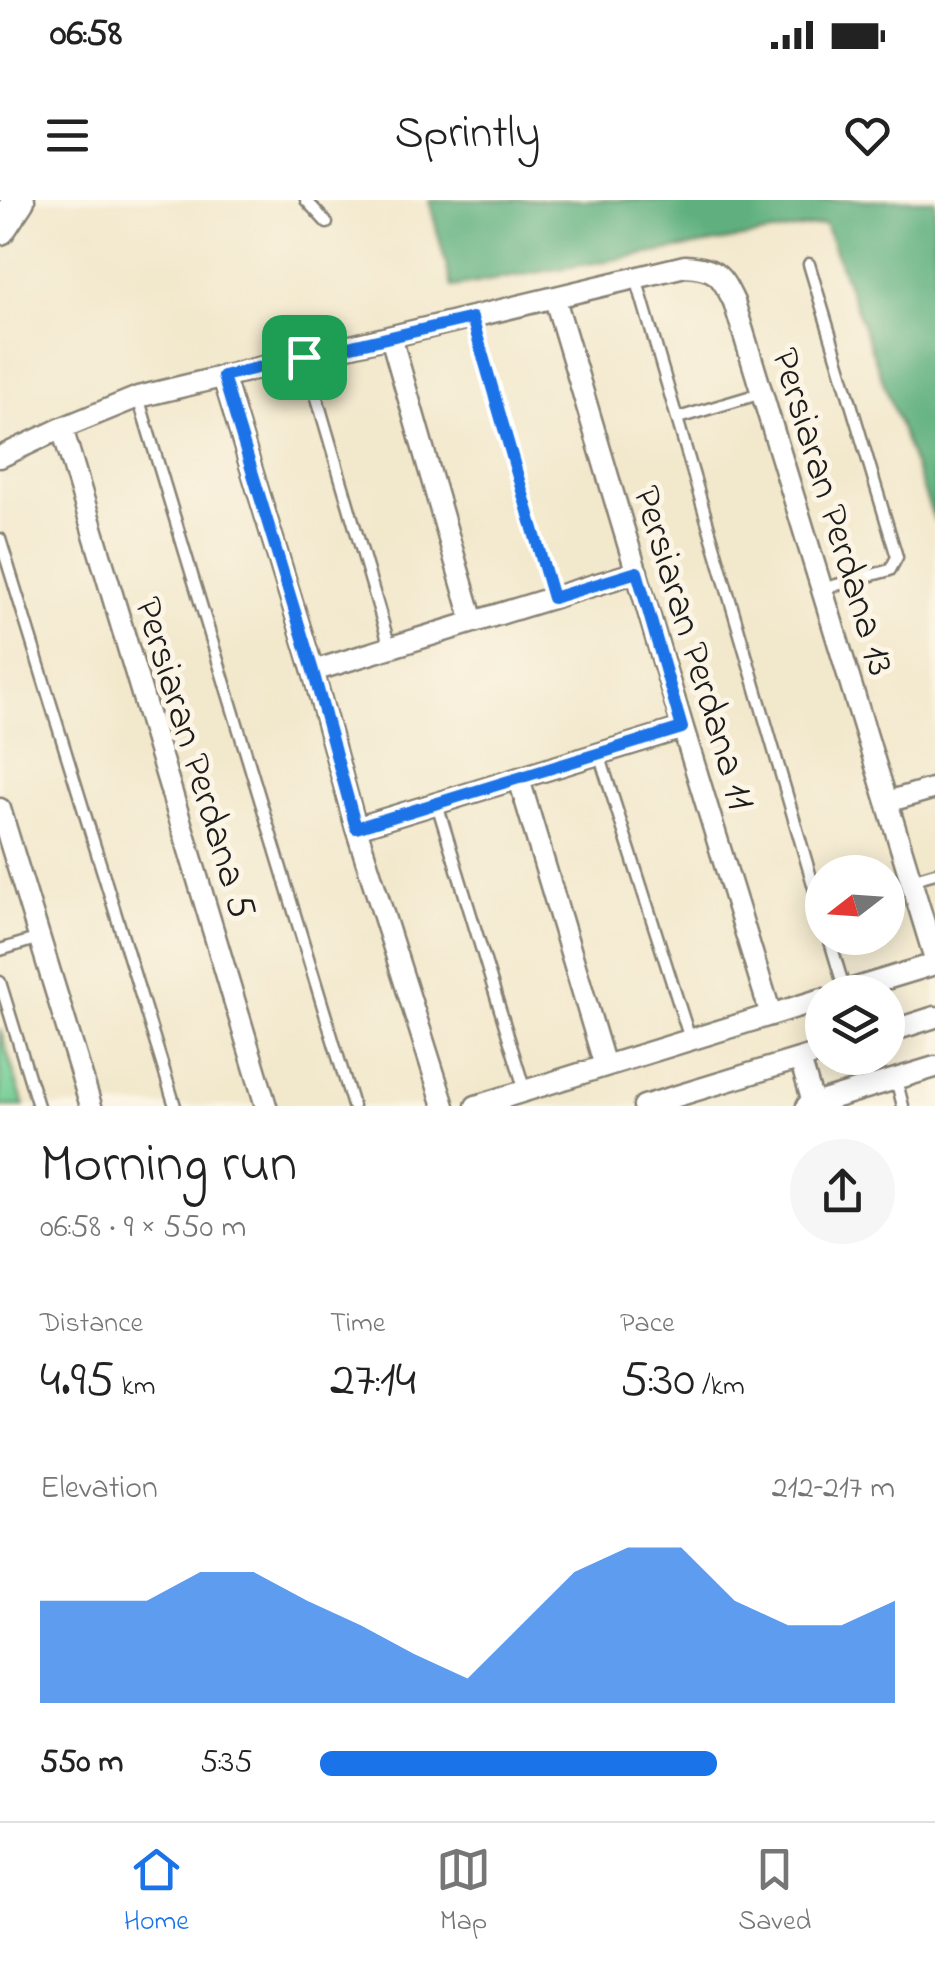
<!DOCTYPE html>
<meta charset="utf-8">
<style>
:root{--surface:#fff;--page:#f6f6f6;--text:#222;--muted:#767676;--line:#e0e0e0;--accent:#1a73e8}
body{margin:0;font-family:"Indie Flower",sans-serif;background:var(--page);color:var(--text);height:100vh;display:flex;flex-direction:column;font-size:38px;white-space:nowrap}
*{box-sizing:border-box;margin:0}
p{font-size:32px;color:var(--muted)}
.icon{flex:none;width:55px;height:55px;fill:none;stroke:currentColor;stroke-width:2;stroke-linecap:round;stroke-linejoin:round}
.map{position:relative;height:906px;overflow:hidden}
.sheet{display:flex;flex-direction:column;background:var(--surface);flex:1}
.sheet>*{flex:none}
.needle{width:65px;rotate:253deg}
.controls{position:absolute;left:805px;top:655px;display:grid;gap:20px}
.controls a{display:grid;place-items:center;width:100px;height:100px;border-radius:50%;background:var(--surface);box-shadow:0 5px 25px #0003;font-size:50px}
.pin{position:absolute;display:grid;place-items:center;width:85px;height:85px;color:#fff;margin:-42px;border-radius:20px;box-shadow:0 5px 15px #0006}
.round{display:grid;place-items:center;flex:none;width:105px;height:105px;border-radius:52px;background:var(--page)}
.summary{display:flex;align-items:center;justify-content:space-between;height:170px;padding:0 40px}
h1{font-size:55px;font-weight:600;line-height:75px}
.stats{display:grid;grid-template-columns:repeat(3,1fr);gap:15px;height:170px;padding:10px 40px}
.stats div{display:grid;align-content:center}
.stats b{font-size:50px;font-weight:600}
.stats small{font-size:28px;font-weight:400}
.stats p{font-size:28px}
.chart{height:280px;padding:20px 40px}
.chart p{display:flex;justify-content:space-between}
.chart svg{width:100%;height:180px;margin-top:10px;fill:var(--accent);opacity:.7}
ul{padding:0 40px;list-style:none;font-size:32px}
li{display:grid;grid-template-columns:160px 120px 1fr;align-items:center;height:75px}
li i{height:25px;border-radius:12px;background:var(--accent)}
.status{display:flex;justify-content:space-between;align-items:center;height:70px;padding:0 50px;background:var(--surface);direction:ltr}
.status svg{height:28px;fill:currentColor}
header{display:flex;justify-content:space-between;align-items:center;height:130px;padding:0 40px;background:var(--surface);font-size:45px;font-weight:600}
.tab-bar{display:flex;justify-content:space-around;align-items:center;height:140px;border-top:2px solid var(--line);background:var(--surface);font-size:28px;color:var(--muted)}
.tab-bar a{display:grid;justify-items:center;gap:5px}
.tab-bar .current{color:var(--accent)}
.map>svg:first-child{display:block}
.green{fill:#73cd94;stroke:#487458;stroke-width:2.5}
.forest{fill:#5eb07e;stroke:#3d664d;stroke-width:2.5}
.lines{fill:none;stroke-linecap:round;stroke-linejoin:round}
.lane-casing{stroke:#878274;stroke-width:15}
.street-casing{stroke:#878274;stroke-width:25}
.primary-casing{stroke:#878274;stroke-width:35}
.lane{stroke:#fff;stroke-width:10}
.street{stroke:#fff;stroke-width:20}
.primary{stroke:#fff;stroke-width:30}
.route-casing{stroke:#fff;stroke-width:20}
.route{stroke:#1a73e8;stroke-width:12}
.labels{text-anchor:middle;stroke-width:10;stroke-linejoin:round;paint-order:stroke}
.street-label{font-size:40px;fill:#1c1c1c;stroke:#fcf5e5}
</style>
<div class="status"><b>06:58</b><svg viewBox="0 0 49 12"><path d="M0 12V9h3v3zM5 12V6h3v6zM10 12V3h3v9zM15 12V0h3v12zM26 1h20v11H26zM47 4h2v5h-2z"/></svg></div>
<header><svg class="icon" aria-label="menu" viewBox="0 0 24 24"><path d="M4 6h16M4 12h16M4 18h16"/></svg>Sprintly<svg class="icon" aria-label="heart" viewBox="0 0 24 24"><path d="M12 20l-8-8c-3-5 5-10 8-4 3-6 11-1 8 4z"/></svg></header>
<div class="map">
<svg width="935" height="906" viewBox="0 0 935 906">
<rect width="100%" height="100%" fill="#fcf5e5"/>
<filter id="ink" filterUnits="userSpaceOnUse"><feTurbulence type="fractalNoise" baseFrequency=".01" numOctaves="2"/><feDisplacementMap in="SourceGraphic" scale="20" xChannelSelector="R" yChannelSelector="G"/><feConvolveMatrix kernelMatrix="1 2 1 2 8 2 1 2 1" color-interpolation-filters="sRGB"/></filter>
<filter id="wash" filterUnits="userSpaceOnUse"><feTurbulence type="fractalNoise" baseFrequency=".0048" numOctaves="4" result="noise"/><feDisplacementMap in="SourceGraphic" scale="40" xChannelSelector="R" yChannelSelector="G"/><feGaussianBlur stdDeviation="2.25" result="paint"/><feColorMatrix in="noise" values="0 0 0 0 0 0 0 0 0 0 0 0 0 0 0 0 0 1.4 0 .05"/><feComposite in="paint" operator="in"/></filter>
<g filter="url(#wash)">
<rect width="100%" height="100%" fill="#f2e8cc"/>
<path class="green" d="M0,829L24,906H0Z"/>
<path class="forest" d="M429,0H935V322L825,24L452,87Z"/>
</g>
<g filter="url(#ink)">
<g class="lines">
<defs>
<path id="lane" d="M306,0L327,23
M809,64L897,357L890,370L822,389
M636,78L822,715
M472,118L553,398
M305,157L390,447
M138,197L353,906
M678,218L762,193
M0,339L175,906
M599,554L690,839
M437,604L525,891
M911,680L935,673
M829,738L845,791
M0,750L39,738
M0,782L38,906
M896,879L903,906"/>
<path id="street" d="M555,99L683,528L771,815
M391,137L473,422
M223,176L313,471L356,628L444,906
M62,228L266,906
M0,257L62,228L138,197L685,66C717,68 721,75 734,102L935,759
M313,471L637,372
M519,579L605,866
M887,602L935,588
M0,609L91,906
M356,628L683,528
M843,792L935,764
M888,832L935,817
M800,859L814,906
M476,906L822,799
M644,906L822,852
M807,906L935,867"/>
<path id="primary" d="M0,29L19,0"/>
</defs>
<use href="#lane" class="lane-casing"/>
<use href="#street" class="street-casing"/>
<use href="#primary" class="primary-casing"/>
<use href="#lane" class="lane"/>
<use href="#street" class="street"/>
<use href="#primary" class="primary"/>
</g>
</g>
<g class="lines" filter="url(#ink)">
<defs>
<path id="route" d="M472,118L553,398L637,372L682,528L356,628L313,471L223,176Z"/>
</defs>
<use href="#route" class="route-casing"/>
<use href="#route" class="route"/>
</g>
<g class="labels">
<g class="street-label">
<text transform="translate(835 311) rotate(73)" y="14">Persiaran Perdana 13</text>
<text transform="translate(696 447) rotate(73)" y="14">Persiaran Perdana 11</text>
<text transform="translate(197 557) rotate(73)" y="14">Persiaran Perdana 5</text>
</g>
</g>
</svg>
<div class="controls">
<a><svg class="needle" viewBox="-14 -14 28 28"><path d="M0-13l5 13h-10z" fill="#e53935"/><path d="M0 13l5-13h-10z" fill="#767676"/></svg></a>
<a><svg class="icon" aria-label="layers" viewBox="0 0 24 24"><path d="M12 4l9 5-9 5-9-5zM3 14l9 5 9-5"/></svg></a>
</div>
<div class="pin" style="left:304px;top:157px;background:#1e9e55"><svg class="icon" aria-label="arrive" viewBox="0 0 24 24"><path d="M6 21V4h12l-3 4 3 4H6"/></svg></div>
</div>
<section class="sheet">
<div class="summary"><div><h1>Morning run</h1><p>06:58 · 9 × 550 m</p></div><a class="round"><svg class="icon" aria-label="share" viewBox="0 0 24 24"><path d="M12 15V3M7 8l5-5 5 5M5 13v7h14v-7"/></svg></a></div>
<div class="stats">
<div><p>Distance</p><b>4.95<small> km</small></b></div>
<div><p>Time</p><b>27:14</b></div>
<div><p>Pace</p><b>5:30<small> /km</small></b></div>
</div>
<div class="chart"><p><span>Elevation</span>212–217 m</p>
<svg viewBox="0 0 160 44" preserveAspectRatio="none"><path d="M0 44V19L10 19L20 19L30 12L40 12L50 19L60 25L70 32L80 38L90 25L100 12L110 6L120 6L130 19L140 25L150 25L160 19V44z"/></svg>
</div>
<ul>
<li><b>550 m</b>5:35<i style="width:69%"></i></li>
</ul>
</section>
<nav class="tab-bar">
<a class="current"><svg class="icon" aria-label="home" viewBox="0 0 24 24"><path d="M3 11l9-7 9 7M6 9v11h12V9"/></svg>Home</a>
<a><svg class="icon" aria-label="map" viewBox="0 0 24 24"><path d="M3 6l6-2 6 2 6-2v14l-6 2-6-2-6 2zM9 4v14M15 6v14"/></svg>Map</a>
<a><svg class="icon" aria-label="saved" viewBox="0 0 24 24"><path d="M7 4h10v16l-5-4-5 4z"/></svg>Saved</a>
</nav>
